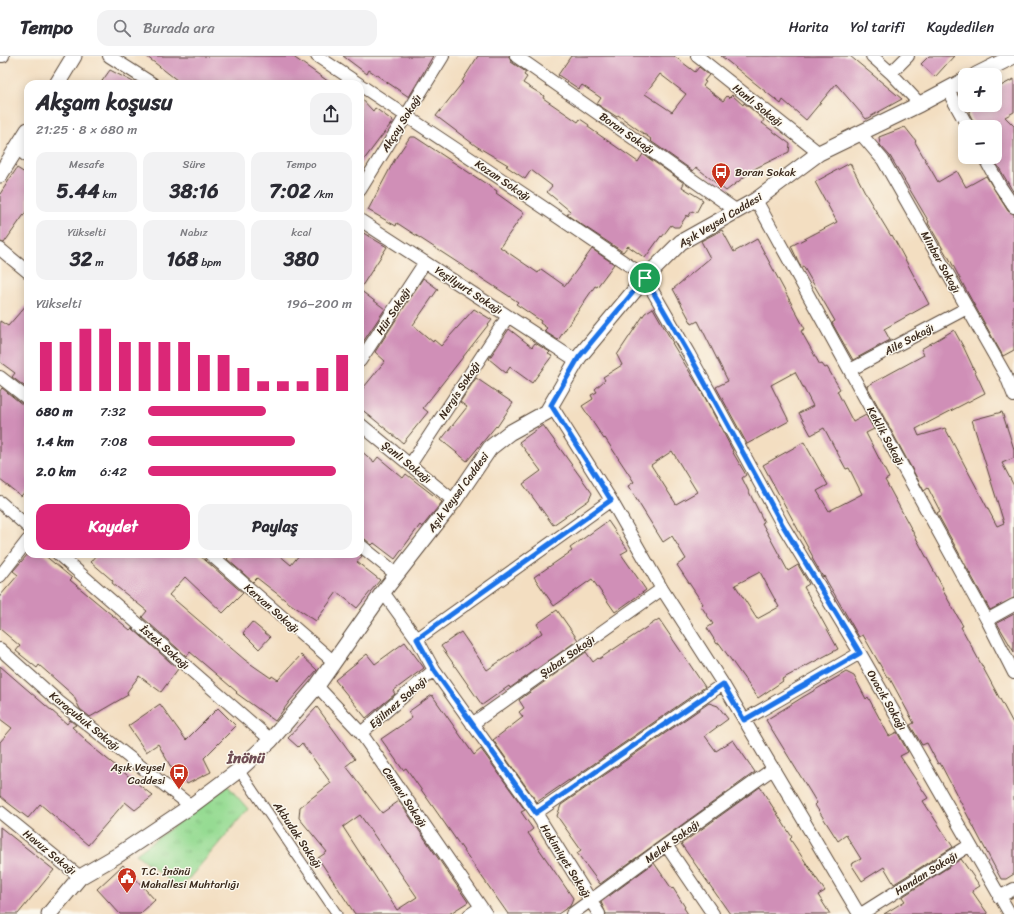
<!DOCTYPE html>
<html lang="tr">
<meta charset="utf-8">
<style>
:root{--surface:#fff;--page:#f2f2f3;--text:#2b2b33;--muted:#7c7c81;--line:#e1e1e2;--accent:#db2777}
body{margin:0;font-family:Sriracha,sans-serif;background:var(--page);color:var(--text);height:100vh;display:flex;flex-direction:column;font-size:15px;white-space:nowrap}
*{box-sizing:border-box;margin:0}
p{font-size:13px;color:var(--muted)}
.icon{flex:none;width:22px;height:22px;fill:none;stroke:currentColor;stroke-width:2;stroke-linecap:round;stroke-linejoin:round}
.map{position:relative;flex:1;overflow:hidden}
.panel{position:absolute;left:24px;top:24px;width:340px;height:478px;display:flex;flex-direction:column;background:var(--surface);border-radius:12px;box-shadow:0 2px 10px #0003}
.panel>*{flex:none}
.controls{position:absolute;left:958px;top:12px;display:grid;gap:8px}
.controls a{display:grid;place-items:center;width:44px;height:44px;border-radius:8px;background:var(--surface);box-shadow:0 2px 10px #0003;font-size:20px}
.pin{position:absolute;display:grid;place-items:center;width:34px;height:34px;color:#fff;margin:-17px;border:2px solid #fff;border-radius:50%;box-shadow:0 1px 4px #0007}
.round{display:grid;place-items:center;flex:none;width:42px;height:42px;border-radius:12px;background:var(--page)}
.overview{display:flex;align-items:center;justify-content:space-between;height:68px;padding:0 12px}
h1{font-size:22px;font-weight:800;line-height:30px}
.metrics{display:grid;grid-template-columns:repeat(3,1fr);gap:6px;height:68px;padding:4px 12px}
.metrics div{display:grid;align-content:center;border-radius:10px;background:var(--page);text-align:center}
.metrics b{font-size:20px;font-weight:800}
.metrics small{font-size:11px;font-weight:400}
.metrics p{font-size:11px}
.chart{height:112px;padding:8px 12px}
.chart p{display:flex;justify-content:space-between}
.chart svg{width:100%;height:72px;margin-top:4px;stroke:var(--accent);stroke-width:6}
.primary-button{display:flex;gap:8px;margin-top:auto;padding:8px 12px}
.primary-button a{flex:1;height:46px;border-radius:12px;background:var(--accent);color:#fff;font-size:16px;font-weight:800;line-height:46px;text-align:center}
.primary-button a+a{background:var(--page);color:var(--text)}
ul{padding:0 12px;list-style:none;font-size:13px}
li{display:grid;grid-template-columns:64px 48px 1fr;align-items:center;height:30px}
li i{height:10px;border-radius:5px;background:var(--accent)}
header{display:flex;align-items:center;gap:24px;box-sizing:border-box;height:56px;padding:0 20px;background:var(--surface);border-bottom:1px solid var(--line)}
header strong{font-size:19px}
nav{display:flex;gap:22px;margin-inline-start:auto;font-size:14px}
.search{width:280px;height:36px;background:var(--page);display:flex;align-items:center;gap:10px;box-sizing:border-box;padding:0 14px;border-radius:12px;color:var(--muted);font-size:15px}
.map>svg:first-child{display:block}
.park{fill:url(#park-tufts);stroke:#688258}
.building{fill:#d08fb7;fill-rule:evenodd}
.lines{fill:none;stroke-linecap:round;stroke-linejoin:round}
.pedestrian-casing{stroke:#574536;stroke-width:11}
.minor-casing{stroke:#574536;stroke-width:14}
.tertiary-casing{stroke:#574536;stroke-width:17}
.pedestrian{stroke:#fff;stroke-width:9}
.minor{stroke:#fff;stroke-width:12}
.tertiary{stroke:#fff;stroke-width:15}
.route-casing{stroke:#fff;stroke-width:8}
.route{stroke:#1a73e8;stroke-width:5}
.labels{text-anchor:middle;stroke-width:3;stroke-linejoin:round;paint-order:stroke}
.street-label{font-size:11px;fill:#3b2a1e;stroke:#fbf7ec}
.poi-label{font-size:11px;fill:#3b2a1e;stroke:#fbf7ec;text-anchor:start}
.district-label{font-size:15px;font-weight:bold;fill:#6f4d54;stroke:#fbf7ec}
</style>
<header>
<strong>Tempo</strong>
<div class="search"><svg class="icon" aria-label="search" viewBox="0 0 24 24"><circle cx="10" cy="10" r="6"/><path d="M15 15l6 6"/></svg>Burada ara</div>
<nav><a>Harita</a><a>Yol tarifi</a><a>Kaydedilen</a></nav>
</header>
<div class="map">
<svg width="1014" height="858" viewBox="0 0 1014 858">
<defs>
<pattern id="park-tufts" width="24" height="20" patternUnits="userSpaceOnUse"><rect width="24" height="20" fill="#96db93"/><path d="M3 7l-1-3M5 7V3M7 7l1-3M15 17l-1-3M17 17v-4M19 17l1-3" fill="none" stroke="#82bc7e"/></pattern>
</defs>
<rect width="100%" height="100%" fill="#fbf7ec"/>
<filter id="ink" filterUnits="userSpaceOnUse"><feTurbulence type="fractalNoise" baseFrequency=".025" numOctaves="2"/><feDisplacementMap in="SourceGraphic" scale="8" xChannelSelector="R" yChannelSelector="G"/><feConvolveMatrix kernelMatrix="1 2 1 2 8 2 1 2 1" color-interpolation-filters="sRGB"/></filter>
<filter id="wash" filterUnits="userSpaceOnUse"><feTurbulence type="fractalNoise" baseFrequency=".012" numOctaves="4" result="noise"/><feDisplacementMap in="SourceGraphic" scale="16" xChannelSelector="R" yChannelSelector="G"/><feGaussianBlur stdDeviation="0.9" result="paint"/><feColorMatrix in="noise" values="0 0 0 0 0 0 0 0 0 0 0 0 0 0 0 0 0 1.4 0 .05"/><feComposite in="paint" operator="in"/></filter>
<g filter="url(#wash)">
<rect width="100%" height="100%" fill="#f3dec1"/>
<path class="park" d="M228,730L248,753L180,833L136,798Z"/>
<g id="blocks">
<path class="building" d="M146,0H292L332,28H182Z
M343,0H433L409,41L369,14L367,18Z
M478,0H509L511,6L526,16L524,19L527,21L523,27L544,40L543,42L578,66L580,63L589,69L588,71L638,106L643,98L684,127L682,131L703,144L696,157L692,155L688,161L687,159L679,171H674L671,169L662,181L661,180L645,202L628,190L623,196L567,159L570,155L547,136L552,130L531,114L525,123L506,110L508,109L476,90L436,60L463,26L462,25Z
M571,0H674L695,16L699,11L709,19L704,25L706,26L703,30L723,45L727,40L729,42L732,39L743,49L744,47L749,51L764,64L762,67L790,88L789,96L756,112L726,135L696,111L693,115L652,86L650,84L651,83L618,59L617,61L597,48L601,42L582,29L579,33L558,19ZM660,18L686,38L672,56L645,38Z
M721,0H850L902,43L866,63L836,28L806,64L783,44L781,48Z
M929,0H954L935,21L921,8Z
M110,14L137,28H100Z
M1014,23V56L1005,61L1014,70V137L995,105V71H976L969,57L970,49H995V33Z
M360,41L373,55L375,52L393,65L360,109Z
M905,71L916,85L915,86L938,126L957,115L966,131L986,120L1008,155L1014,158V294L1003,300L972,245L948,200H947L943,193L928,167L929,166L890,100L880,89L879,81Z
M410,81H415L497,135L496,137L524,157L500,191L538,217L541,213L565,230L592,193L614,208L597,231L595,230L558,284L544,275L547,272L540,267L541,265L516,248L518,246L397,167L396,170L368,154L395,103Z
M850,107L868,142L891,180L892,179L929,248L884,273L890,284L853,304L832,267L835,265L803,210L801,211L791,190L837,166L815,126Z
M17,112L28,119V153L4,187L0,186V138Z
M722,174L734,196L757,183L805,273L801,275L820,309L822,308L825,312L827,311L840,333L837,335L853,366L866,359L874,373L866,377L889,422L885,424L943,532L942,533L963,570L961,571L1014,669V818L1006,823H1001L940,707L938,708L927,687L922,689L910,669L914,667L889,621H887L863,579L859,581L824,520L823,521L812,502L813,501L763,409L804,386L828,429L817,435L829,455L862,438L849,412L846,413L824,372L811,379L799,357L813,350L795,316L771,329L789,365L747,388L716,331L728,325L698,265L692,268L673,233L710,202L701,185Z
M360,175L387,191L360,233Z
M423,222L438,233L413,269L433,286L434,284L441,290L474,253L492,264L423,352L428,356L403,387L360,352V336L385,305L375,296Z
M360,234L385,253L363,286L360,284Z
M28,247V333L12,321L15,317L0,306V265L8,270Z
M653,252L673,287H672L703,338L733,395H732L746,419L742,422L764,466L762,467L788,515L798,509L809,528L804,531L838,593L782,623L783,625L758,642L719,587L717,588L707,572L713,568L701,550L703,548L677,509L686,503L672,480L663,486L628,430L634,426L605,382L604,383L582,350L593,343L591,339L597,336L595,333L605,324L603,321L622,309L617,299L645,257ZM672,395L697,436L676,448L651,409ZM760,516L779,551L757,563L735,529Z
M509,273L532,291L535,287L550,296L548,298L552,300L532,327L510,311L506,317L489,303Z
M954,274L964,292L985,337L916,373L919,380L945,372L997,470L1004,467L972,364L1002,356L1014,393V402L1002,407L1014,430V542L990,554L937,457L940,455L928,432L924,435L867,330L924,299L921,293Z
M476,322L513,347L497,371L496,370L467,405L441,384L467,351L460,346Z
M2,332L23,349L28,350V432L21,440L0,424V335Z
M543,369L592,437L589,444L553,469L523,428L541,415L519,386Z
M360,394L374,406L378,401L403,422L406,418L442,446L422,471L420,469L395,503L374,487L372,489L365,483L360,482Z
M608,465L628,494L621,498L646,534L615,556L592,523L554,550L534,521L572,495L570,492Z
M28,498H43L72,522L70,524L130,574L132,572L178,613L161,636L139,620L127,636L128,639L90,661L80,653L73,639L39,609L37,612L16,595L20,590L0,573V540L18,519L13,515Z
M98,498H198L243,537L223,557L185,521L169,539L245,604L271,622L272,620L278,624L301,599L317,614L290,645L275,665L236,637L237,636L190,596L187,600L185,599L142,561L147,555L112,527L113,525L91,506Z
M232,498H278L291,509L300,498H359L362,500L357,506L380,524L357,552L337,536L316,565L289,547L257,522L253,526L227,503Z
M557,554L578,584L510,632L509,630L482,649L441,590L461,576L487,614L542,577L537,568Z
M1014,558V596L997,567Z
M659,563L705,631L569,725V724L537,746L493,684L523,661L519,656L524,652L519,644L586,596L593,606L598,602L599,603Z
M252,566L270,581L259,593L243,577Z
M405,586L424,612L393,635L395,638L366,662L335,624L367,598L375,608Z
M0,610L67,668L70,664L76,669L72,671L86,684L85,685L153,740L135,754L125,746L88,789L40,748L28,762L7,746L0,740V686L12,672L0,663Z
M846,616L854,620L866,643L868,641L889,680L897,676L908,696L900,700L928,742L923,745L953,791L894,828L884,811L862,825L851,808L861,803L846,779L838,785L815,749L817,747L766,664L803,641Z
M432,639L474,699L481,693L525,754L521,756L533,773L528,777L573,842L570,850L558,858H508L406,712L403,714L381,683L412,662L408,656Z
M709,647L718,650L728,663L705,680L716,695L733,684L755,716L600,828L577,797L581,794L557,760L561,749Z
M160,648L186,684L218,652L236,670L204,702L211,716L187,728L177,710L172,713L158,688L146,696L128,670Z
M317,651L355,703L346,710L382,757L399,745L468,846L449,858H355L318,802L327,796L299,762L300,751L331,727L302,687L298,691L288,682ZM360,759L417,841L397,854L343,771Z
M760,731L792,781L790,783L825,835L818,839L830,858H730L681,788Z
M0,771L54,814L18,858H0Z
M961,803L980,830L972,835L988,858H884L905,845L902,841Z
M654,807L672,833L673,832L685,851L684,852L688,858H606L601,846Z
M123,809L155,844L140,858H120L97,833Z"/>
</g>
</g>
<g filter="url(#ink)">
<use href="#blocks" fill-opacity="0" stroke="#574536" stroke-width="1"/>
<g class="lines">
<defs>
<path id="pedestrian" d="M239,714L337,858
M468,858L480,850"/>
<path id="minor" d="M0,0H3
M109,0L153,28
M317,0L359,28
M516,0L737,155
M697,0L819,97
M872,0L891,17L920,48
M891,17L908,0
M360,29L540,149L646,221
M947,33L968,71
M860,77L883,104L1006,320L1014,340
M17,92L28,101
M984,101L1000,130L1014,151
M360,134L443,0
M756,144L987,564L1014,617
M360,164L577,305
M0,193L28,216
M645,222L689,298L782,468L860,597L1010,858
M360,305L425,206
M850,314L967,252
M0,321L28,343
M551,349L611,444L662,533L723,628L859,858
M360,368L454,445
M410,409L508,260
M0,446L28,471
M360,489L397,519
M58,498L271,684
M210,498L334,606
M0,520L28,484
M383,536L417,583L434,614L536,757L599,858
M987,564L1014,549
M417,583L611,444
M0,593L59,646L191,750
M317,630L361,677L486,858
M744,664L860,597
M472,668L662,533
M361,677L434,614
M0,756L80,821
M536,757L723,628
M666,789L713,858
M999,841L1014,833
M572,858L666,789L774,712
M861,858L970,789"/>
<path id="tertiary" d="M976,19L1014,0
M57,28L74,0
M0,119L28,74
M49,858L80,821L118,799L191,750L239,714L271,684L317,630L383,536L454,445L490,392L509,377L547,356L579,301L645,222L681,186L756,144L819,97L920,48L965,24"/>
</defs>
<use href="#pedestrian" class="pedestrian-casing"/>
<use href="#minor" class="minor-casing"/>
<use href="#tertiary" class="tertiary-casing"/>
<use href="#pedestrian" class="pedestrian"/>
<use href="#minor" class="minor"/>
<use href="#tertiary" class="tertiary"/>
</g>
</g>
<g class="lines" filter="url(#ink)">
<defs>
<path id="route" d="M645,222L689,298L782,468L860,597L744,664L723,628L536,757L434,614L417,583L611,444L551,349L579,301Z"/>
</defs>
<use href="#route" class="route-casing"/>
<use href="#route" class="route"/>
</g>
<defs>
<symbol id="bus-pin" viewBox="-11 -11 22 30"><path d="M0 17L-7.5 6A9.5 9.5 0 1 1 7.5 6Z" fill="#c8321e" stroke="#fbf7ec"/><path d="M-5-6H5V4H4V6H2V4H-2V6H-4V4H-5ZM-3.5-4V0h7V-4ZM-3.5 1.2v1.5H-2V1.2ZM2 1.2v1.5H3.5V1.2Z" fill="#fff"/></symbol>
<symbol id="civic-pin" viewBox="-11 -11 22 30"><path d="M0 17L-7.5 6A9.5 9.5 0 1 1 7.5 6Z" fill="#c8321e" stroke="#fbf7ec"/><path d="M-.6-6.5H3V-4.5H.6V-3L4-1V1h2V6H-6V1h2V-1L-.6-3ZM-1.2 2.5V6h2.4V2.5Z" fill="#fff"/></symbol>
</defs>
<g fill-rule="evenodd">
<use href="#bus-pin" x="710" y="105" width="22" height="30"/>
<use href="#bus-pin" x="168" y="706" width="22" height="30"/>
<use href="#civic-pin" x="116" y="810" width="22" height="30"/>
</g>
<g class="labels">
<g class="street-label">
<text transform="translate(758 49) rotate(39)" y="4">Hanlı Sokağı</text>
<text transform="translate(401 67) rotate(-58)" y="4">Akçay Sokağı</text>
<text transform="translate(627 77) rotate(35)" y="4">Boran Sokağı</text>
<text transform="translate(503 124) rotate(34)" y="4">Kozan Sokağı</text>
<text transform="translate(720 164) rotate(-31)" y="4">Aşık Veysel Caddesi</text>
<text transform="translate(941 206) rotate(61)" y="4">Minber Sokağı</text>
<text transform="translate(469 234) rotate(33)" y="4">Yeşilyurt Sokağı</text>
<text transform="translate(393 255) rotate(-57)" y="4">Hür Sokağı</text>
<text transform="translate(909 283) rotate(-28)" y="4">Aile Sokağı</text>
<text transform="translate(459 334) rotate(-57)" y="4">Nergis Sokağı</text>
<text transform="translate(886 380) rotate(61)" y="4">Keklik Sokağı</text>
<text transform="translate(407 406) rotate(39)" y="4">Şanlı Sokağı</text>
<text transform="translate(458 436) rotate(-54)" y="4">Aşık Veysel Caddesi</text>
<text transform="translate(272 552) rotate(41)" y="4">Kervan Sokağı</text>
<text transform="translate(165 591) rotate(41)" y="4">İstek Sokağı</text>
<text transform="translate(567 600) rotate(-35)" y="4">Şubat Sokağı</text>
<text transform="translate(887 644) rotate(60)" y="4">Ovacık Sokağı</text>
<text transform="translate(398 646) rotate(-41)" y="4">Eğilmez Sokağı</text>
<text transform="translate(85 665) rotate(39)" y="4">Karaçubuk Sokağı</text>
<text transform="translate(405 741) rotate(56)" y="4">Cemevi Sokağı</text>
<text transform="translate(298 779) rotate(56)" y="4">Akbudak Sokağı</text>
<text transform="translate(672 785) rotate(-36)" y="4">Melek Sokağı</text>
<text transform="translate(50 796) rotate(39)" y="4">Havuz Sokağı</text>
<text transform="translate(566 805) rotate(58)" y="4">Hakimiyet Sokağı</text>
<text transform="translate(926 817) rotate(-32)" y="4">Handan Sokağı</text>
</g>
<g class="poi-label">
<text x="735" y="120">Boran Sokak</text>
<text x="165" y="715" text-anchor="end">Aşık Veysel<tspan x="165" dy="13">Caddesi</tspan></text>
<text x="141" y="819">T.C. İnönü<tspan x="141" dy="13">Mahallesi Muhtarlığı</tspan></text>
</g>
<g class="district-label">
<text x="246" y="707">İnönü</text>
</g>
</g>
</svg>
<div class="controls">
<a>+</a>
<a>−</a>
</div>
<div class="pin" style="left:645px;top:222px;background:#1e9e55"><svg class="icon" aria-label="arrive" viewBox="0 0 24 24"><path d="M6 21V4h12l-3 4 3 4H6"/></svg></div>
<section class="panel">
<div class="overview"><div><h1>Akşam koşusu</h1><p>21:25 · 8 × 680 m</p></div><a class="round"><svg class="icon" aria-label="share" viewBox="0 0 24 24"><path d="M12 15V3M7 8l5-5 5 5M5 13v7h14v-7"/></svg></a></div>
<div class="metrics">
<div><p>Mesafe</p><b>5.44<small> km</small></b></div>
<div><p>Süre</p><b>38:16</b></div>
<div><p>Tempo</p><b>7:02<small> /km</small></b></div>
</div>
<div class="metrics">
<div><p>Yükselti</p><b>32<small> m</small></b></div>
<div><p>Nabız</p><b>168<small> bpm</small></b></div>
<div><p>kcal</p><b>380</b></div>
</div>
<div class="chart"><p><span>Yükselti</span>196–200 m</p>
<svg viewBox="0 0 160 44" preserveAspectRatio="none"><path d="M5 44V14M15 44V14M25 44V6M35 44V6M45 44V14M55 44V14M65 44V14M75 44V14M85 44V22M95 44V22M105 44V30M115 44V38M125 44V38M135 44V38M145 44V30M155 44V22"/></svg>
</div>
<ul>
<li><b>680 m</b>7:32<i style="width:58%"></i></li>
<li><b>1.4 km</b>7:08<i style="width:72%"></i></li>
<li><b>2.0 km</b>6:42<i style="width:92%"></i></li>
</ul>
<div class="primary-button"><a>Kaydet</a><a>Paylaş</a></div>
</section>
</div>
